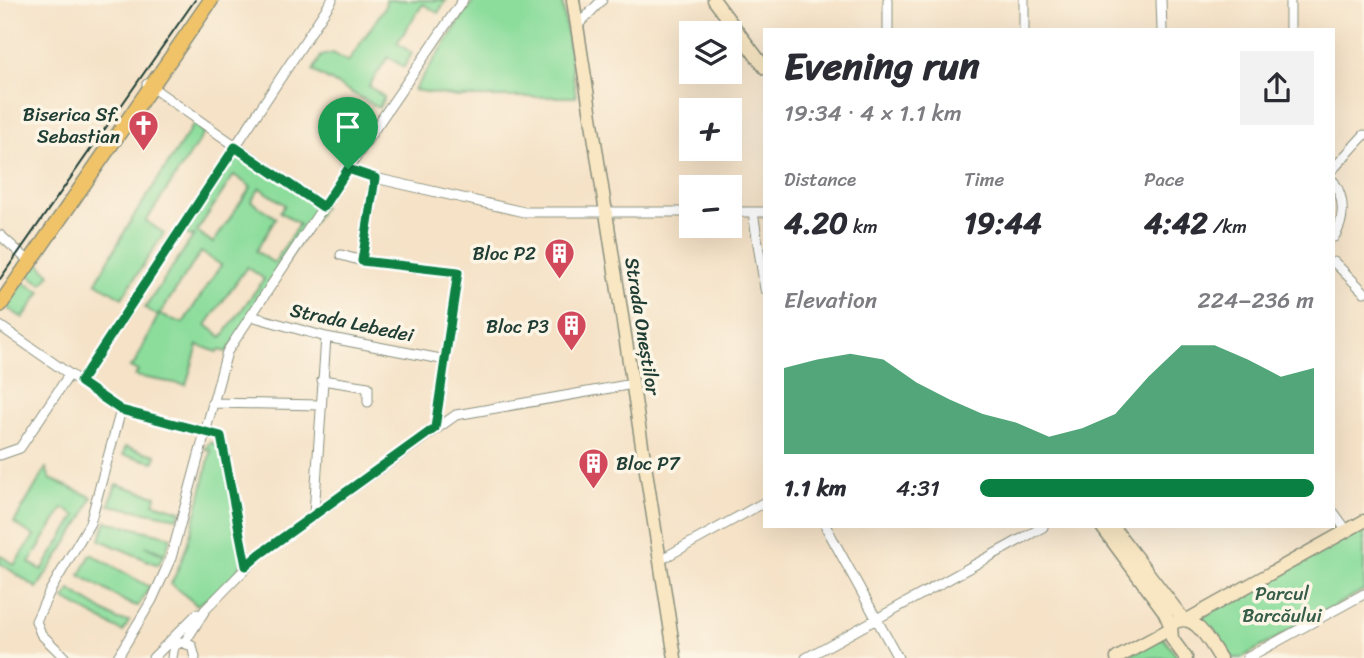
<!DOCTYPE html>
<meta charset="utf-8">
<style>
:root{--surface:#fff;--page:#f2f2f3;--text:#2b2b33;--muted:#7c7c81;--accent:#0b8043}
body{margin:0;font-family:Sriracha,sans-serif;background:var(--page);color:var(--text);height:100vh;display:flex;flex-direction:column;font-size:26px;white-space:nowrap}
*{box-sizing:border-box;margin:0}
p{font-size:23px;color:var(--muted)}
.icon{flex:none;width:38px;height:38px;fill:none;stroke:currentColor;stroke-width:2;stroke-linecap:round;stroke-linejoin:round}
.map{position:relative;flex:1;overflow:hidden}
.details{position:absolute;left:763px;top:28px;width:572px;height:500px;display:flex;flex-direction:column;background:var(--surface);border-radius:0px;box-shadow:0 7px 28px #0002}
.details>*{flex:none}
.buttons{position:absolute;left:679px;top:21px;display:grid;gap:14px}
.buttons a{display:grid;place-items:center;width:63px;height:63px;border-radius:0px;background:var(--surface);box-shadow:0 7px 28px #0002;font-size:35px}
.pin{position:absolute;display:grid;place-items:center;width:60px;height:60px;color:#fff;margin:-72px -30px;border-radius:50% 50% 50% 0;rotate:-45deg;box-shadow:0 0 7px #0007}
.pin .icon{rotate:45deg}
.round{display:grid;place-items:center;flex:none;width:74px;height:74px;border-radius:0px;background:var(--page)}
.head{display:flex;align-items:center;justify-content:space-between;height:119px;padding:0 21px}
h1{font-size:38px;font-weight:700;line-height:52px}
.metrics{display:grid;grid-template-columns:repeat(3,1fr);gap:10px;height:119px;padding:7px 21px}
.metrics div{display:grid;align-content:center}
.metrics b{font-size:30px;font-weight:700}
.metrics small{font-size:19px;font-weight:400}
.metrics p{font-size:19px}
.chart{height:196px;padding:14px 21px}
.chart p{display:flex;justify-content:space-between}
.chart svg{width:100%;height:126px;margin-top:7px;fill:var(--accent);opacity:.7}
ul{padding:0 21px;list-style:none;font-size:23px}
li{display:grid;grid-template-columns:112px 84px 1fr;align-items:center;height:52px}
li i{height:18px;border-radius:9px;background:var(--accent)}
.map>svg:first-child{display:block}
.green{fill:#8cdd9c;stroke:#568d68;stroke-width:2;fill-rule:evenodd}
.lines{fill:none;stroke-linecap:round;stroke-linejoin:round}
.street-casing{stroke:#8a907e;stroke-width:11}
.secondary-casing{stroke:#8a907e;stroke-width:15}
.primary-casing{stroke:#8a907e;stroke-width:17}
.street{stroke:#fff;stroke-width:9}
.secondary{stroke:#f9e7c3;stroke-width:12}
.primary{stroke:#f0c369;stroke-width:14}
.tram{stroke:#1f3d34;stroke-width:2}
.route-casing{stroke:#fff;stroke-width:14}
.route{stroke:#0b8043;stroke-width:9}
.labels{text-anchor:middle;stroke-width:7;stroke-linejoin:round;paint-order:stroke}
.poi-label{font-size:19px;fill:#1f3d34;stroke:#fcf5e5;text-anchor:end}
.street-label{font-size:19px;fill:#1f3d34;stroke:#fcf5e5}
.park-label{font-size:19px;fill:#355d49;stroke:#fcf5e5}
</style>
<div class="map">
<svg width="1364" height="658" viewBox="0 0 1364 658">
<rect width="100%" height="100%" fill="#fcf5e5"/>
<filter id="ink" filterUnits="userSpaceOnUse"><feTurbulence type="fractalNoise" baseFrequency=".0143" numOctaves="2"/><feDisplacementMap in="SourceGraphic" scale="14" xChannelSelector="R" yChannelSelector="G"/><feConvolveMatrix kernelMatrix="1 2 1 2 8 2 1 2 1" color-interpolation-filters="sRGB"/></filter>
<filter id="wash" filterUnits="userSpaceOnUse"><feTurbulence type="fractalNoise" baseFrequency=".00686" numOctaves="4" result="noise"/><feDisplacementMap in="SourceGraphic" scale="28" xChannelSelector="R" yChannelSelector="G"/><feGaussianBlur stdDeviation="1.57" result="paint"/><feColorMatrix in="noise" values="0 0 0 0 0 0 0 0 0 0 0 0 0 0 0 0 0 1.4 0 .05"/><feComposite in="paint" operator="in"/></filter>
<g filter="url(#wash)">
<rect width="100%" height="100%" fill="#f5e2c7"/>
<path class="green" d="M386,0H446L438,13L423,4L397,43L412,53L404,67L388,57L369,86L384,97L379,108L313,71L321,56L333,53L348,62L385,7Z
M474,0H562L576,97H458L414,90Z
M194,124L205,132L146,221L164,233L122,298L96,282L132,219Z
M235,147L323,207L227,352L219,350L217,352L198,345L186,385L135,376L138,371L130,367L135,363L158,316L145,308L194,235L190,236L180,230ZM234,175L251,187L213,243L197,231ZM260,188L285,205L280,212L299,224L274,263L256,251L276,218L251,201ZM201,252L221,265L183,323L159,315ZM247,267L264,279L222,337L206,325Z
M37,261L50,274L42,284L27,274Z
M23,282L41,292L23,318L4,306Z
M222,438L244,557C237,579 216,593 197,605L171,584C192,542 200,496 211,450L205,449L210,442L214,444Z
M125,447L156,455L154,462L123,455Z
M46,468L50,479L92,497L83,518L37,588L0,563V555L14,565L34,536L14,523ZM63,508L76,516L42,570L29,563Z
M116,484L156,496L154,503L181,511L177,518L109,505Z
M106,521L171,537L165,554L145,546L164,555L158,565L100,540Z
M1364,527V590L1241,658H1231L1200,618Z
M91,554L150,587L138,606L128,603L80,575Z
M70,590L118,620L129,621L123,632L64,599Z
M1163,637L1178,658H1125Z"/>
</g>
<g filter="url(#ink)">
<g class="lines">
<defs>
<path id="street" d="M888,0V30
M1024,0V30
M1161,0L1162,30
M1290,0V30
M577,26L602,0
M147,84L323,207
M1334,168L1364,135
M348,169L375,178L362,261
M375,178L524,212H691
M1334,182C1345,199 1345,220 1334,237
M730,212H765
M753,212L765,289
M0,235L30,262
M341,255L362,261L458,272L435,428
M1334,262L1364,292
M251,316L326,337L446,360
M0,326L121,410L221,436L246,566
M322,380L368,387V402
M80,382L332,0
M212,403L321,405
M0,455L20,448L69,375
M1334,513L1347,531
M314,514L326,337
M826,527L898,658
M660,560L765,502
M185,642L205,610L260,554L456,415L633,384
M65,658L41,634L36,621L50,591L90,523L121,410
M117,658L152,600L171,558L227,352L374,130L463,0
M153,658L197,614
M172,658L174,646L181,642L192,646L195,658
M806,658L1043,527
M1247,658L1364,594"/>
<path id="secondary" d="M573,0L675,658
M714,0L765,68
M1102,527L1164,611L1171,627
M1113,527L1184,620
M1187,620L1364,521
M1117,658L1170,629
M1186,658L1172,639L1171,625C1193,607 1210,643 1220,658"/>
<path id="primary" d="M0,305L211,0"/>
</defs>
<use href="#street" class="street-casing"/>
<use href="#secondary" class="secondary-casing"/>
<use href="#primary" class="primary-casing"/>
<use href="#street" class="street"/>
<use href="#secondary" class="secondary"/>
<use href="#primary" class="primary"/>
<path class="tram" d="M0,279L195,0"/>
</g>
</g>
<g class="lines" filter="url(#ink)">
<defs>
<path id="route" d="M235,147L323,207L348,169L375,178L362,261L458,272L435,428L260,554L246,566L221,436L121,410L80,382Z"/>
</defs>
<use href="#route" class="route-casing"/>
<use href="#route" class="route"/>
</g>
<defs>
<symbol id="church-pin" viewBox="-11 -11 22 30"><path d="M0 17L-7.5 6A9.5 9.5 0 1 1 7.5 6Z" fill="#d1495b" stroke="#fcf5e5"/><path d="M-1.2-6h2.4v3.5h3.3v2.4h-3.3V6h-2.4V-.1h-3.3v-2.4h3.3Z" fill="#fff"/></symbol>
<symbol id="building-pin" viewBox="-11 -11 22 30"><path d="M0 17L-7.5 6A9.5 9.5 0 1 1 7.5 6Z" fill="#d1495b" stroke="#fcf5e5"/><path d="M-4-6H4V6H1V3H-1V6H-4ZM-2.5-4.3h1.7v1.8h-1.7ZM.8-4.3h1.7v1.8H.8ZM-2.5-1h1.7V.8h-1.7ZM.8-1h1.7V.8H.8Z" fill="#fff"/></symbol>
</defs>
<g fill-rule="evenodd">
<use href="#church-pin" x="126" y="108" width="35" height="47"/>
<use href="#building-pin" x="542" y="236" width="35" height="47"/>
<use href="#building-pin" x="554" y="308" width="35" height="47"/>
<use href="#building-pin" x="576" y="446" width="35" height="47"/>
</g>
<g class="labels">
<g class="poi-label">
<text x="120" y="121">Biserica Sf.<tspan x="120" dy="22">Sebastian</tspan></text>
<text x="536" y="260">Bloc P2</text>
<text x="549" y="333">Bloc P3</text>
<text x="616" y="470" text-anchor="start">Bloc P7</text>
</g>
<g class="street-label">
<text transform="translate(352 322) rotate(12)" y="7">Strada Lebedei</text>
<text transform="translate(643 326) rotate(81)" y="7">Strada Oneștilor</text>
</g>
<g class="park-label">
<text x="1282" y="600">Parcul<tspan x="1282" dy="22">Barcăului</tspan></text>
</g>
</g>
</svg>
<div class="buttons">
<a><svg class="icon" aria-label="layers" viewBox="0 0 24 24"><path d="M12 4l9 5-9 5-9-5zM3 14l9 5 9-5"/></svg></a>
<a>+</a>
<a>−</a>
</div>
<div class="pin" style="left:348px;top:169px;background:#1e9e55"><svg class="icon" aria-label="arrive" viewBox="0 0 24 24"><path d="M6 21V4h12l-3 4 3 4H6"/></svg></div>
<section class="details">
<div class="head"><div><h1>Evening run</h1><p>19:34 · 4 × 1.1 km</p></div><a class="round"><svg class="icon" aria-label="share" viewBox="0 0 24 24"><path d="M12 15V3M7 8l5-5 5 5M5 13v7h14v-7"/></svg></a></div>
<div class="metrics">
<div><p>Distance</p><b>4.20<small> km</small></b></div>
<div><p>Time</p><b>19:44</b></div>
<div><p>Pace</p><b>4:42<small> /km</small></b></div>
</div>
<div class="chart"><p><span>Elevation</span>224–236 m</p>
<svg viewBox="0 0 160 44" preserveAspectRatio="none"><path d="M0 44V14L10 11L20 9L30 11L40 19L50 25L60 30L70 33L80 38L90 35L100 30L110 17L120 6L130 6L140 11L150 17L160 14V44z"/></svg>
</div>
<ul>
<li><b>1.1 km</b>4:31<i style="width:100%"></i></li>
</ul>
</section>
</div>
